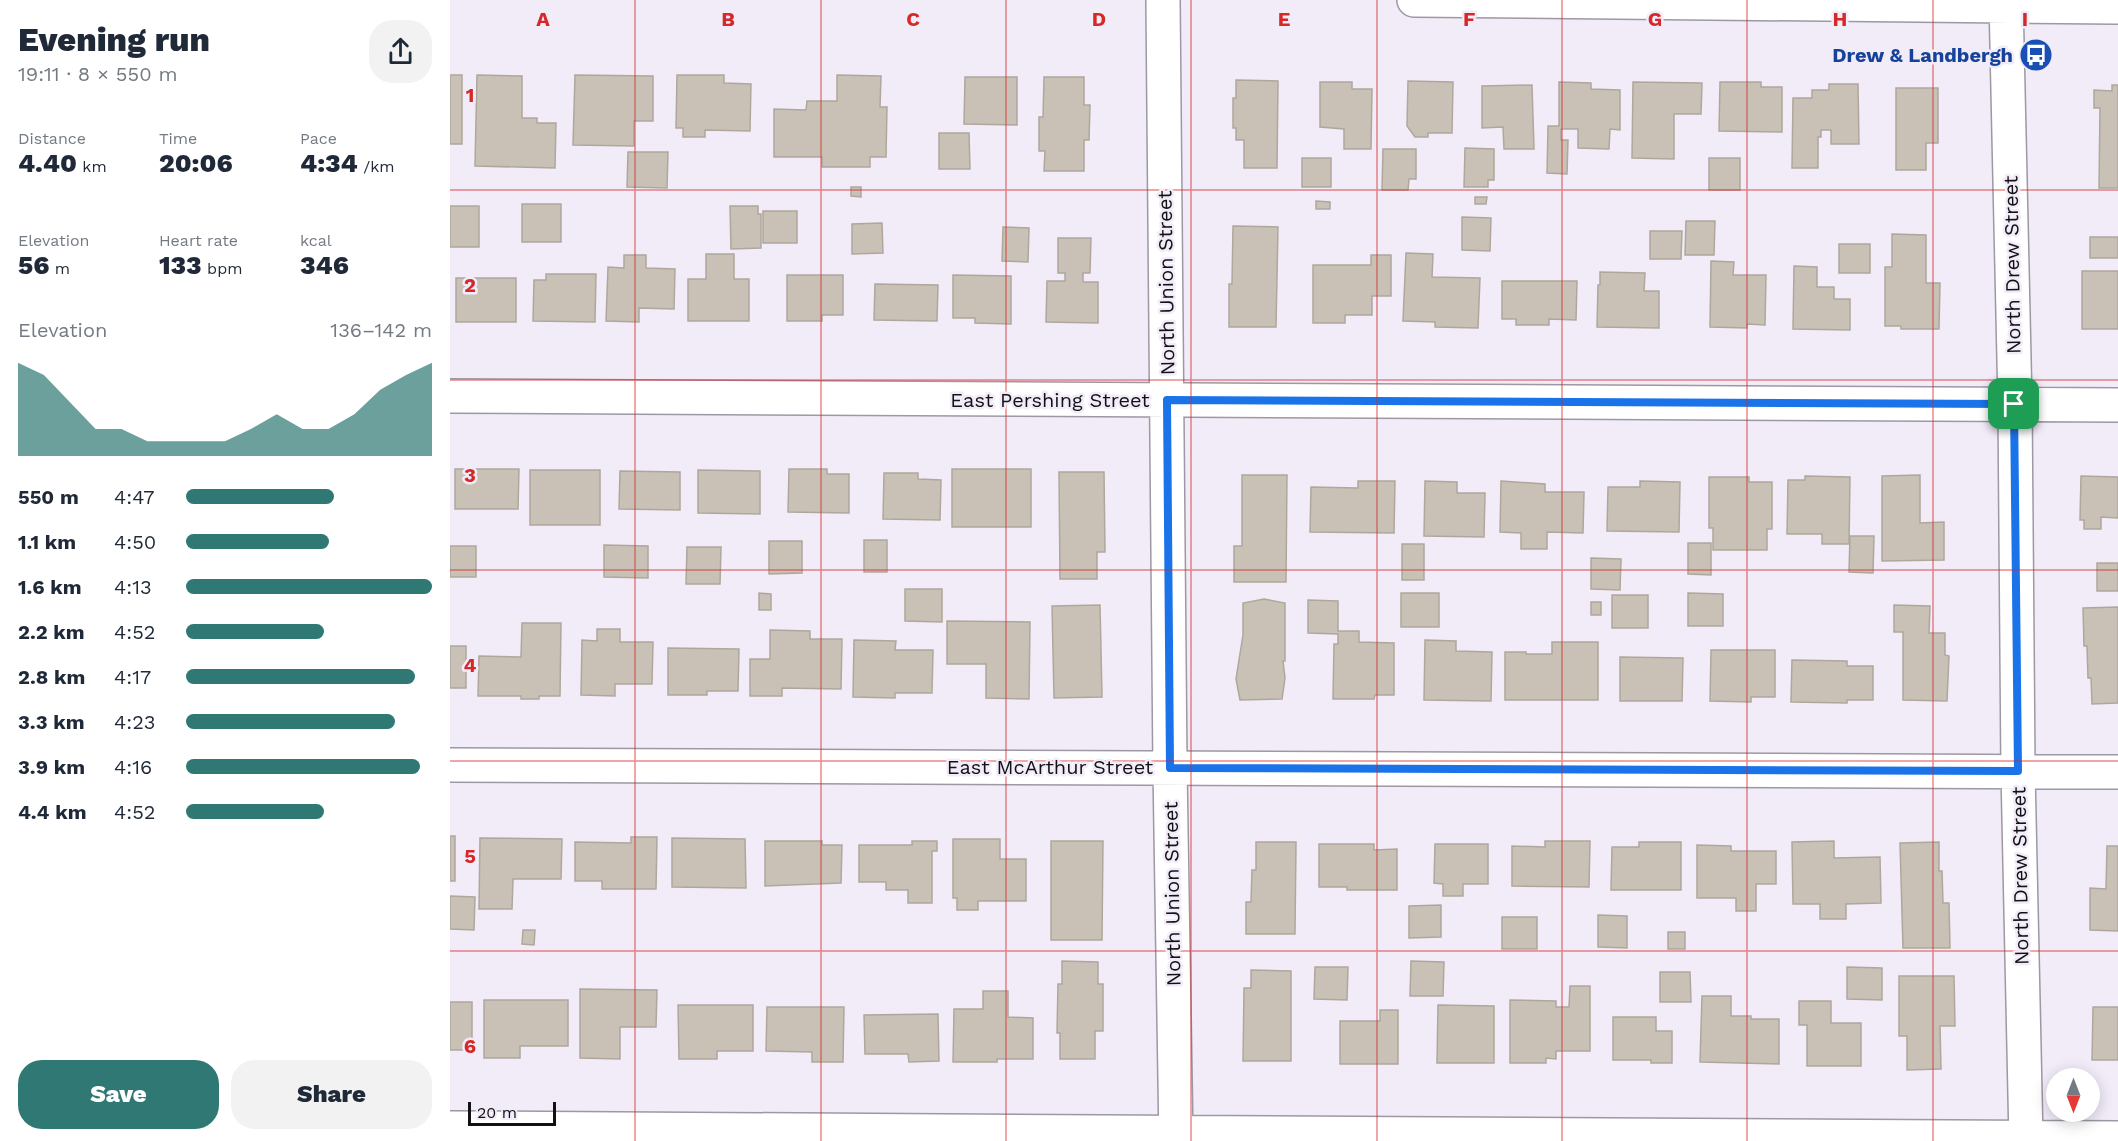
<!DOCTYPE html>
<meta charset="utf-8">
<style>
:root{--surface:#fff;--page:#f2f2f3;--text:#1f2937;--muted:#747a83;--accent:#2f7874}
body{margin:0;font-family:"Work Sans",sans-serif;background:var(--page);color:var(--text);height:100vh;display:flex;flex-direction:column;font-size:22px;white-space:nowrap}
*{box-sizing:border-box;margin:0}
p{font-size:20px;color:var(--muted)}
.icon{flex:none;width:33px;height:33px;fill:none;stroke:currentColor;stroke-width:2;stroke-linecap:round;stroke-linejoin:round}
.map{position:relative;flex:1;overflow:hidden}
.sheet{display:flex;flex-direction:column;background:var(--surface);width:450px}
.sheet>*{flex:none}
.needle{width:39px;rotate:180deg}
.controls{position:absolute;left:1596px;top:1068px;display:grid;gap:12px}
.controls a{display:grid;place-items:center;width:54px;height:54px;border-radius:50%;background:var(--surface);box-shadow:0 3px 15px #0003;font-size:30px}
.scale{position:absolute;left:18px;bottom:15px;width:88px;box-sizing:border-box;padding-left:6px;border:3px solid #121115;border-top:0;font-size:16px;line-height:21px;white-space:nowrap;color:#121115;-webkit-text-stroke:4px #f1ecf8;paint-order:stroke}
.pin{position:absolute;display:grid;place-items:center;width:51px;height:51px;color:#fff;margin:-26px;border-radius:12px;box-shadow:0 3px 9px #0006}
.round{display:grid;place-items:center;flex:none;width:63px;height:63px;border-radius:24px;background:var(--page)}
.head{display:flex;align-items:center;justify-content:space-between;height:102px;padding:0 18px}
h1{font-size:33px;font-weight:800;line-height:45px}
.figures{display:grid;grid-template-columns:repeat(3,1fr);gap:9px;height:102px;padding:6px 18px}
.figures div{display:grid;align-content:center}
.figures b{font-size:26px;font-weight:800}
.figures small{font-size:16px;font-weight:400}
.figures p{font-size:16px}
.chart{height:168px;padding:12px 18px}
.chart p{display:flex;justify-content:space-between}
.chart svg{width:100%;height:108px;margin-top:6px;fill:var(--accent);opacity:.7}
.action{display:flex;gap:12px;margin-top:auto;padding:12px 18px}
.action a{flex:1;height:69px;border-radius:24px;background:var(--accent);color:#fff;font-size:24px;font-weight:800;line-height:69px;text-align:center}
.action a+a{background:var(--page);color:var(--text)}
ul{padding:0 18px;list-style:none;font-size:20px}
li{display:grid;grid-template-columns:96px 72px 1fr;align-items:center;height:45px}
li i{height:15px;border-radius:8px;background:var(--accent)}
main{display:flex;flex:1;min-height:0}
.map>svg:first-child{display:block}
.building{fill:#c9c1b6;stroke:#afa79d;stroke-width:1.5}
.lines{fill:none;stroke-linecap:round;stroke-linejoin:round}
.minor-casing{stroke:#9d98a3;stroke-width:36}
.minor{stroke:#fff;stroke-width:33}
.route-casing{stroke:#fff;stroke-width:12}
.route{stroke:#1a73e8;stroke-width:8}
.grid{fill:none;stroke:#d62828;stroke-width:1.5;stroke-opacity:0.55}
.labels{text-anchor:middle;stroke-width:5;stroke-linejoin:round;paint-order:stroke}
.transit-label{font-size:20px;font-weight:bold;fill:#164399;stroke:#f1ecf8;text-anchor:end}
.street-label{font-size:20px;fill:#121115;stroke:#f1ecf8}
.grid-label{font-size:20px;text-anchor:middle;font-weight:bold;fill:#d62828;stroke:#f1ecf8;stroke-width:5;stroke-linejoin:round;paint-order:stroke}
</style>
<main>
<section class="sheet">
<div class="head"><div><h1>Evening run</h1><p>19:11 · 8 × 550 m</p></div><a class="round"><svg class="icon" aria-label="share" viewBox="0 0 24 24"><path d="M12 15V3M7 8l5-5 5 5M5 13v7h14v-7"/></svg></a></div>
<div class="figures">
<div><p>Distance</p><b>4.40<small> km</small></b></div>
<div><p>Time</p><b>20:06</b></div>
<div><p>Pace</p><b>4:34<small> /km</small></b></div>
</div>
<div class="figures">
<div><p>Elevation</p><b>56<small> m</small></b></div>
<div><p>Heart rate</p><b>133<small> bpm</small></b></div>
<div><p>kcal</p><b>346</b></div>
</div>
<div class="chart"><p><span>Elevation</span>136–142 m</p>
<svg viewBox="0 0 160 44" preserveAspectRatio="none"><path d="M0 44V6L10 11L20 22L30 33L40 33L50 38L60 38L70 38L80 38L90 33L100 27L110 33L120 33L130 27L140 17L150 11L160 6V44z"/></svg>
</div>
<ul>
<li><b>550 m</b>4:47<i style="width:60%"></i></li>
<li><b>1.1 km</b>4:50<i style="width:58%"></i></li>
<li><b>1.6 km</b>4:13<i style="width:100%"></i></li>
<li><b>2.2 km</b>4:52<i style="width:56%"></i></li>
<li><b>2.8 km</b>4:17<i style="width:93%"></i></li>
<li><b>3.3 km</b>4:23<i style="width:85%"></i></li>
<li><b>3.9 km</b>4:16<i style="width:95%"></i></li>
<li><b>4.4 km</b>4:52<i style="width:56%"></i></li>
</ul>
<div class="action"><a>Save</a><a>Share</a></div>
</section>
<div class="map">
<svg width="1668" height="1141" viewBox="0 0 1668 1141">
<rect width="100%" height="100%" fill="#f1ecf8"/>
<path class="building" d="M0,75H12V144H0Z
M27,75L72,76V118H87V123H106L105,168L25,166Z
M125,75L203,76V121H184V146L123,145Z
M227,75H274V83L301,84L300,131L255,130V137H233V128H226Z
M387,75L431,76L430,107H437L436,157H420V167H372V157H324V109L356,110L357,101H387Z
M515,77H567V125L514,124Z
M594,77H634V105H640L639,140H634V171H594L595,151H589V117H593Z
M786,80L828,81L827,168H794V140H786V128H783V98H786Z
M958,81L1003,82L1002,133H978V137H965L957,126Z
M870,82H902V89H922L921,149H894V129L870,127Z
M1109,82L1141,83V89L1170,90V130L1160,129L1159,149L1128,148V129H1111V140H1118L1117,174L1097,173L1098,126H1109Z
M1183,82L1252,83L1251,114H1224V159L1182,158Z
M1270,82H1311V87H1332V132L1269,131Z
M1379,84H1408L1409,144H1381V130H1371V137H1368V168H1342L1343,98H1362V90H1379Z
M1082,85L1084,149H1054L1053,127L1032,128V86Z
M1662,85H1668V188H1649L1650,108H1644V90L1662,91Z
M1446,88H1488V143H1476V170H1446Z
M489,133H519L520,169H489Z
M1015,148L1044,149V180H1038V187H1014Z
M933,149H966V179H959L958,190H932Z
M178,152H218L217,188L177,187Z
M852,158H881V187H852Z
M1259,158H1290V190H1259Z
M401,187H411V197L401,196Z
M1025,197H1037L1036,204H1025Z
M866,201L880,202V209H866Z
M72,204H111V242H72Z
M0,206H29V247H0Z
M280,206H308V214H311V248L281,249Z
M313,211H347V243H313Z
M1012,217L1041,218L1040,251L1012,250Z
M1236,221H1265L1264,255H1235Z
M432,223L433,253L402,254V224Z
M783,226L828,227L826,327H779V284H782Z
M553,227L579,228L578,262L552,261Z
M1200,231H1232L1231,259H1200Z
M1442,234L1476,235V283H1490L1489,329H1451V326H1435V267H1442Z
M1640,237H1668V258H1640Z
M608,238H641L640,273H633V282H648V323L596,322L597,281H615V273H608Z
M1389,244H1420V273H1389Z
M956,253L983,254L982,277L1030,278L1028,328L985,327V322L953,321Z
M256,254H284V279H299V321H238V279H256Z
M174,255H196V268L225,269L224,309L189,308V322L156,321L158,267L174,268Z
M921,255H941V296H922V315H895V323H863V265H921Z
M1261,261L1284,262L1283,275H1316L1315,325L1297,324V328L1260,327Z
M1344,266L1367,267V287H1384V299H1400V330L1343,329Z
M1632,271H1668V329H1632Z
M1150,272L1195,273L1194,291H1209V328L1147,327L1148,285H1150Z
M96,274H146L145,322L83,321L84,280H96Z
M337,275H393V315H372V321H337Z
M503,275L561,276V324L525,323V318H503Z
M6,278H66V322H6Z
M1052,281H1127L1126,320L1099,319V325H1066V319H1052Z
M425,284L488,285L487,321L424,320Z
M5,469H69L68,509H5Z
M339,469H377V474H399V513L338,512Z
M502,469H581V527H502Z
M80,470H150V525H80Z
M248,470L310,471V514L248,513Z
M170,471L230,472V510L169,509Z
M609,472H654L655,552H647V579H610Z
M434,473H468V479L491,480L490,520L433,519Z
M792,475H837L836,582H784V546H792Z
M1470,475V523L1494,522V560L1432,561V476Z
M1355,476L1400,477L1399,544H1372V534H1337L1338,480H1355Z
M1631,476L1668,477V518L1651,517V529H1634V520H1630Z
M1259,477H1299V482H1322V529H1317V550H1263V528H1259Z
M908,481H945L944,533L860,532L861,487L908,488Z
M975,481L1007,482V493H1035L1034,537L974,536Z
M1051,481L1095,484V492H1134L1133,533L1097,532V549H1071V533L1050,532Z
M1190,481L1230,482L1229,532L1157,531L1158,487H1190Z
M1400,536H1424L1423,573L1399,572Z
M414,540H437V572H414Z
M319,541H352V573L319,574Z
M1238,543H1261V575L1238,574Z
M952,544H974V580H952Z
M154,545L198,546V578L154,577Z
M0,546H26V577H0Z
M237,547H271L270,584H236Z
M1141,558L1171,559L1170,590L1141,589Z
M1647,563H1668V591H1647Z
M455,589H492V622L455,621Z
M309,593L321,594V610H309Z
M951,593H989V627H951Z
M1238,593L1273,594V626H1238Z
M1162,595H1198V628H1162Z
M814,599L835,603V661H833L835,678L832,699L790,700L786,679L793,635V603Z
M858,600L888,601V631H909V642L944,643V695H925L924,699H883L884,644H888V634L858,633Z
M1141,602H1151V615H1141Z
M650,605L652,697L604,698L602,606Z
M1444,605L1480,606L1479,633H1495V655L1499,656L1497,701L1453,700V632H1444Z
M1668,607V703L1642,704L1641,678H1638L1637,646H1634L1633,608Z
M497,621L580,622L579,699L536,698V664H497Z
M72,623H111L110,696H89V699H71V696H28L29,656L71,657Z
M147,629H170V642H203L202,684H165V696L131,695L132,640L147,641Z
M320,630L360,631V639H392L391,689L332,688V696H300V659H320Z
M404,640L446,641L445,650H483L482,693H445V698L403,697Z
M975,640L1006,641V651L1042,652L1041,701L974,700Z
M1102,642H1148V700H1055V652H1076V654H1102Z
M0,646H16V688H0Z
M218,648L289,649L288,691H257V695H218Z
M1261,650H1325V697H1301V702L1260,701Z
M1170,657L1233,658L1232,701H1170Z
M1342,660L1397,661V666H1423V700H1397V703L1341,702Z
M0,836H5V881H0Z
M181,837H207L206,889H152V881H125V842L181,843Z
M30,838L112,839L111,879H63L62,909H29Z
M222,838L295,839L296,888L222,887Z
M503,839H550V859H576V901H528V910H507V898H503Z
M315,841H372V845H392L391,883L315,886Z
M462,841H487V851H482V903H458V890H436V882H409V845H462Z
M601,841H653L652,940H601Z
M1095,841H1140L1139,887L1062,886V846L1095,847Z
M1384,841V858L1430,857L1431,903L1396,904V919H1370V904H1343L1342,842Z
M806,842H846L845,934H796V902H801L802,870H806Z
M1189,842H1231V890H1161L1162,847H1189Z
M1489,842V871H1492L1493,903H1499L1500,948H1453L1450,843Z
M869,844H924V850L947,849V890H897V887H869Z
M985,844H1038V884H1013V896H993V884L984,883Z
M1247,845L1281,846V851H1326V884H1306V911H1286V898H1247Z
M1657,846H1668V931L1640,930V888L1656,889Z
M0,896L25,897L24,930L0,929Z
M991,905V937L959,938V906Z
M1148,915L1177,916V948L1148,947Z
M1052,917H1087V949H1052Z
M73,930H85L84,945L72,944Z
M1218,932H1235V949H1218Z
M612,961L648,962V984H653V1031H645V1059H610V1033H607L608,984H612Z
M961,961L994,962L993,996H960Z
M865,967H898L897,1000L864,999Z
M1397,967L1432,968V1000L1397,999Z
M801,970L841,971V1061H793L794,988H801Z
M1210,972H1240L1241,1002H1210Z
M1449,976H1504L1505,1026H1490L1491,1069L1457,1070V1036H1449Z
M1120,986H1140V1051H1106V1059L1096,1058V1063H1060V1000L1106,1001V1007H1119Z
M130,989L207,990L206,1027H170V1059L130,1058Z
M533,991H558V1017L583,1018V1059H547V1062H503L504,1009H533Z
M1252,996H1281V1016H1301V1019H1329V1064L1250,1062Z
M34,1000H118V1046H70V1058H34Z
M1349,1001H1381V1023H1411V1066H1357V1025H1349Z
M0,1002H22V1050H0Z
M228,1005H303V1051H267V1059H229Z
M988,1005L1044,1006V1063H987Z
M317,1007H394L393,1062H362V1052L316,1051Z
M1643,1007H1668V1060H1642Z
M930,1010H948V1064H890V1021H930Z
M488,1014L489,1061L459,1062L458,1054H415L414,1015Z
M1163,1017H1206V1031H1222V1063H1201V1060H1163Z"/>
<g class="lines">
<defs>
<path id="minor" d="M713,0L720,768L726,1141
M964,0L1668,7
M1556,0L1565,404L1568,771L1576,1141
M0,396L1668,405
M0,765L1668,772
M0,1128L1668,1138"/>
</defs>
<use href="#minor" class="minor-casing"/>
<use href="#minor" class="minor"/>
</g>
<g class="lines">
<defs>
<path id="route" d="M717,400L1564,404L1568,771L720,768Z"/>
</defs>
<use href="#route" class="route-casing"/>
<use href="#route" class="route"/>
</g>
<path class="grid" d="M185,0V1141M371,0V1141M556,0V1141M741,0V1141M927,0V1141M1112,0V1141M1297,0V1141M1483,0V1141M0,190H1668M0,380H1668M0,570H1668M0,761H1668M0,951H1668"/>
<defs>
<symbol id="bus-disc" viewBox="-11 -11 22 22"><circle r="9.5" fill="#1a4fb4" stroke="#f1ecf8"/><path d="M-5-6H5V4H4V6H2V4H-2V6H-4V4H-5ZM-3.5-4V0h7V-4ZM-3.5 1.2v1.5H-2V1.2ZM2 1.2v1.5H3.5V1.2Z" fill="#fff"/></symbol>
</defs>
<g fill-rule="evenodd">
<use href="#bus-disc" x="1567" y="36" width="38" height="38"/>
</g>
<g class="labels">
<g class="transit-label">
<text x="1563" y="62">Drew &amp; Landbergh</text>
</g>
<g class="street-label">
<text transform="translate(1562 265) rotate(-91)" y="7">North Drew Street</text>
<text transform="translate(716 283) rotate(-91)" y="7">North Union Street</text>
<text x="600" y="407">East Pershing Street</text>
<text x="600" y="774">East McArthur Street</text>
<text transform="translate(1570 876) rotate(-91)" y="7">North Drew Street</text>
<text transform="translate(722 894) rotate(-91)" y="7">North Union Street</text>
</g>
</g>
<g class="grid-label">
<text x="93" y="26">A</text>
<text x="278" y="26">B</text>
<text x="463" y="26">C</text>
<text x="649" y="26">D</text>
<text x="834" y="26">E</text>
<text x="1019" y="26">F</text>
<text x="1205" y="26">G</text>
<text x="1390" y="26">H</text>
<text x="1575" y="26">I</text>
<text x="20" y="102">1</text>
<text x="20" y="292">2</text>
<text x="20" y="482">3</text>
<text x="20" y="672">4</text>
<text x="20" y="863">5</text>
<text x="20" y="1053">6</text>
</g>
</svg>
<div class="controls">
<a><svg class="needle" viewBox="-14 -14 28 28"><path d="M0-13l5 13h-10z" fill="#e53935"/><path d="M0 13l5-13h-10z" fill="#747a83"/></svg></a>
</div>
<div class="scale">20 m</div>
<div class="pin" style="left:1564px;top:404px;background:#1e9e55"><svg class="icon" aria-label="arrive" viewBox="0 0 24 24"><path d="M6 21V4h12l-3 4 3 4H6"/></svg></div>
</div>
</main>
